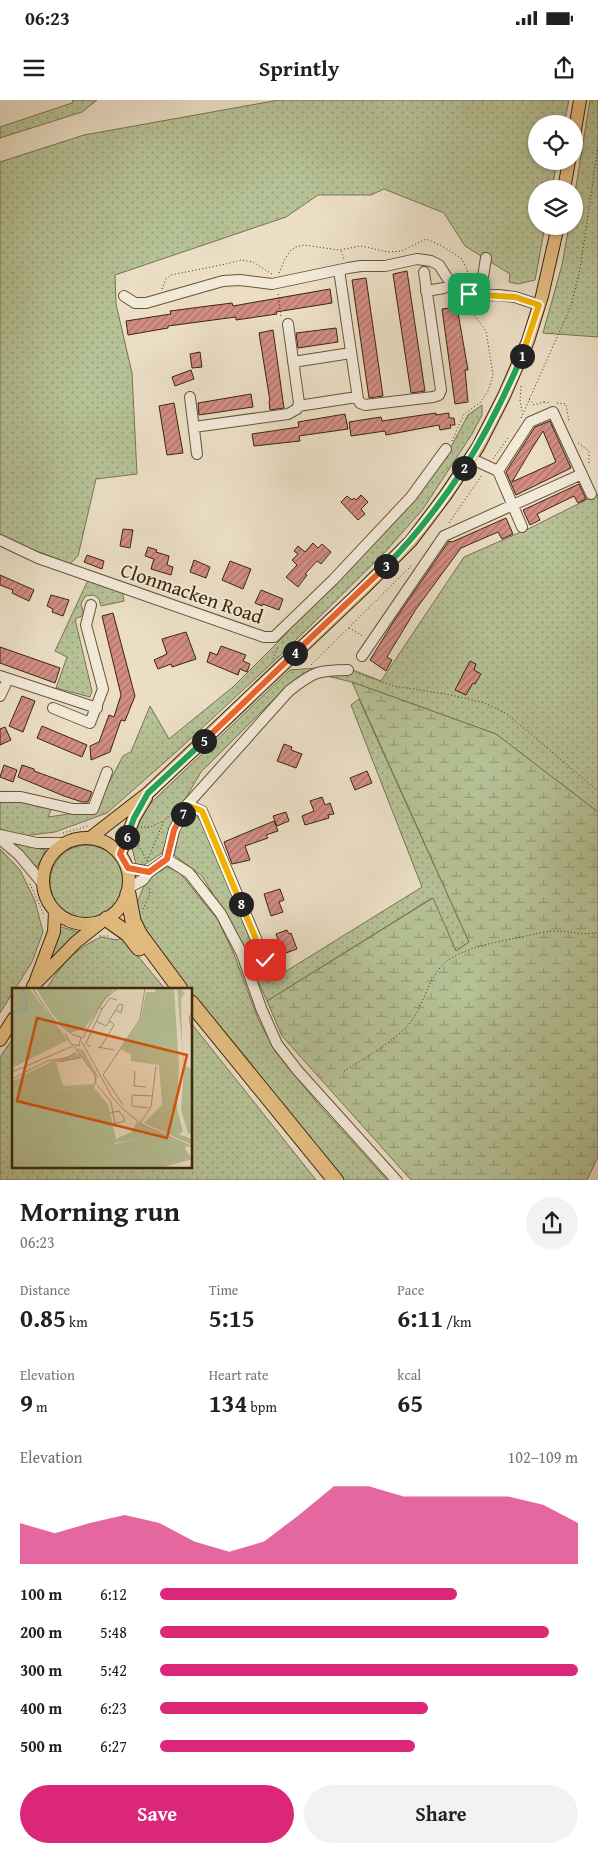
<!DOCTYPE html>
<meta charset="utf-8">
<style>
:root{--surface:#fff;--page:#f2f2f2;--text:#202124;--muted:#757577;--accent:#db2777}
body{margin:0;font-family:"Gentium Book Plus",serif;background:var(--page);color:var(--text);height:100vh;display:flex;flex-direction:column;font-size:19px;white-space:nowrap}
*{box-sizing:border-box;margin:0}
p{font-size:16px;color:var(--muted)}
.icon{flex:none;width:28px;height:28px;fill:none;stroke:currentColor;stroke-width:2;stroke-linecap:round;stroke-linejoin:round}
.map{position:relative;height:1080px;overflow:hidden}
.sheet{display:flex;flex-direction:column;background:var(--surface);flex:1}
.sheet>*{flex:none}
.controls{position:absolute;left:528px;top:15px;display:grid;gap:10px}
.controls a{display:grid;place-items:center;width:55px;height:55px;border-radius:50%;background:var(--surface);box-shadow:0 1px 4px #0004;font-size:25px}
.pin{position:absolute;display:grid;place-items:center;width:42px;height:42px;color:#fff;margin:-21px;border-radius:10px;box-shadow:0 2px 8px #0006}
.km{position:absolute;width:25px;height:25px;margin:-12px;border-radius:50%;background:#222;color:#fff;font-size:14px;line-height:25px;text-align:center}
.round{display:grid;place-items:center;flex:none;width:52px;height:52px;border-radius:26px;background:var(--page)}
.headline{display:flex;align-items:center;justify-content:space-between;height:85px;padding:0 20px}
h1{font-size:28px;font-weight:700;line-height:38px}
.figures{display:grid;grid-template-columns:repeat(3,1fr);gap:8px;height:85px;padding:5px 20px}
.figures div{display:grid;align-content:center}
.figures b{font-size:25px;font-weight:700}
.figures small{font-size:14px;font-weight:400}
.figures p{font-size:14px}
.chart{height:140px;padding:10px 20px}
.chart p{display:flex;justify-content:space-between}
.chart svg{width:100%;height:90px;margin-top:5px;fill:var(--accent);opacity:.7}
.action{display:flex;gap:10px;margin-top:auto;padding:10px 20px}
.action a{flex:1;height:58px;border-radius:30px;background:var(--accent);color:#fff;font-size:20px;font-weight:700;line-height:58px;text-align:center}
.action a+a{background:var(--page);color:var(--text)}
ul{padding:0 20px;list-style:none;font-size:16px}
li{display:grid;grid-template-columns:80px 60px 1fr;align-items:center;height:38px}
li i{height:12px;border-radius:6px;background:var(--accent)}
.status{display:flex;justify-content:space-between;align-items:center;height:35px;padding:0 25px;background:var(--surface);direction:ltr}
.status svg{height:14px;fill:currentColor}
header{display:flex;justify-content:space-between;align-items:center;height:65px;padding:0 20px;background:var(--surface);font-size:22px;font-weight:700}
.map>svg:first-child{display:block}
.grass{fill:url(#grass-dots);stroke:#787450}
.wetland{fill:url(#wetland-marsh);stroke:#787450}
.building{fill:url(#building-hatch);stroke:#3b260a;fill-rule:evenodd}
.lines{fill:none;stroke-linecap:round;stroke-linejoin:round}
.minor-casing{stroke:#675439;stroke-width:12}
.major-casing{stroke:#3b260a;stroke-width:14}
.highway-casing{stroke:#3b260a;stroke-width:17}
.path{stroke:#3b260a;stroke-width:1;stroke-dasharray:1 2.5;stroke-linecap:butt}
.minor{stroke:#f2ead9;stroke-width:10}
.major{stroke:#e6bf82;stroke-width:12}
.highway{stroke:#e6bf82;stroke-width:15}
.split-1-casing{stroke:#fff;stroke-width:10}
.split-2-casing{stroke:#fff;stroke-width:10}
.split-3-casing{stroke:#fff;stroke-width:10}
.split-4-casing{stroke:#fff;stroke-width:10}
.split-5-casing{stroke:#fff;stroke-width:10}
.split-6-casing{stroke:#fff;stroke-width:10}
.split-7-casing{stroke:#fff;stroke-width:10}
.split-8-casing{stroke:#fff;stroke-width:10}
.split-9-casing{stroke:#fff;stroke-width:10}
.split-1{stroke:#f5b400;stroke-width:6}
.split-2{stroke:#22a559;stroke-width:6}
.split-3{stroke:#22a559;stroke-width:6}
.split-4{stroke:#f0652b;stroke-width:6}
.split-5{stroke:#f0652b;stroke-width:6}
.split-6{stroke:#22a559;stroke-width:6}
.split-7{stroke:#f0652b;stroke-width:6}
.split-8{stroke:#f5b400;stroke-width:6}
.split-9{stroke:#f5b400;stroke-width:6}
.labels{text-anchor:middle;stroke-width:4;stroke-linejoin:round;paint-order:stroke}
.street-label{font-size:20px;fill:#3b260a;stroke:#f2ead9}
.inset-river{fill:none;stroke:#98bcb4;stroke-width:2.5}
.inset-road{fill:none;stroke:#a5947a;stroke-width:1}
.view{fill:#d7540c;fill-opacity:0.15;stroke:#d7540c;stroke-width:2.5}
.inset-edge{fill:none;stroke:#3b260a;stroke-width:2.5}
</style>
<div class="status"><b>06:23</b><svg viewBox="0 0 49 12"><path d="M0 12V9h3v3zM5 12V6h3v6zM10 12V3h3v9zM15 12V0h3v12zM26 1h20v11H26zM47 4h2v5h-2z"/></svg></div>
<header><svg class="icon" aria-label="menu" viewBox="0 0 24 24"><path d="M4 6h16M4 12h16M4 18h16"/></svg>Sprintly<svg class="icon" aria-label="share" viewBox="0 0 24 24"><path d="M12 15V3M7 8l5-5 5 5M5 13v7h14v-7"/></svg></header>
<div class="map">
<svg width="598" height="1081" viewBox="0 0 598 1081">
<defs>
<pattern id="grass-dots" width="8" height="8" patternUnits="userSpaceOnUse" patternTransform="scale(1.25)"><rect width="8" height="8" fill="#b6c196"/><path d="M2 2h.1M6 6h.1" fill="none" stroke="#959d79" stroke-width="1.8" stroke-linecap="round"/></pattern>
<pattern id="wetland-marsh" width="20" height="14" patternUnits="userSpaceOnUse" patternTransform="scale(1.25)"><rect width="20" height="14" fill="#b6c196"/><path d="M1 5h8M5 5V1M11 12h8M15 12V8" fill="none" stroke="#959d79"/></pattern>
<pattern id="building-hatch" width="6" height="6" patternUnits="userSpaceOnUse" patternTransform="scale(1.25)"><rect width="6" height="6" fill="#d38d85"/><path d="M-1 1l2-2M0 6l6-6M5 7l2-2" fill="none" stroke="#ac736b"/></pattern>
</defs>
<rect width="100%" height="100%" fill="#ebdec5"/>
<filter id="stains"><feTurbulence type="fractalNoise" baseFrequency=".004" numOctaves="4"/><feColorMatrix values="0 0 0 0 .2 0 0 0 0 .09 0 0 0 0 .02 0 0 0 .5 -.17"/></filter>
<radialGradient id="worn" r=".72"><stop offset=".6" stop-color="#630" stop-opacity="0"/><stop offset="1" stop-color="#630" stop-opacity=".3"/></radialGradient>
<path class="grass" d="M73,0H97L82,12L0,38V27L72,3Z
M279,0H569L564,24H536V61H557L552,89H536V126H545L535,180L518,184L509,182L510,174L465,146L444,113L384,89L371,95H318L286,117L115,175L116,204L132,273L137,374L96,379L78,456L70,464L0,437V62L84,35Z
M590,0H598V237L543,233L562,165L569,126H574V99Z
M482,305V315L472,334L423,409L386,451L284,552L175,653L107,713L55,732L23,736L0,729V700L21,701L52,708L48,717L75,713H93L123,656L131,652L150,606L169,639L233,587L285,535L362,445L452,345L468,315Z
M598,394V712L496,634L352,582L310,572L283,590L201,672L177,713L162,753L144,765L136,764L130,740L137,716L290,570L343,566L381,581L464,457L530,428Z
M88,480L122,490L124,501L101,506L99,499L94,495L85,496L81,504L84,515L75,519L92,591L90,597L56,588L67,557L55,551Z
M359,599L469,842L456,851L432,798L267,901L234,829L202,776L174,755L181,724L188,714L198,716L207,731L267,883L422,787L351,605Z
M10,740L31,747L46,750L37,767Z
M50 782a37 37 0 1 1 74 0a37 37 0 1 1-74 0Z
M0,749L20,770L35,801L43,832L32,862L0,913Z
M167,767L179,772L218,820L234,854L258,919L275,951L319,1005L387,1080H342L279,1006L191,892V889H189L139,823L135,808L143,788L151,777Z
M58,826L78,832L46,867Z
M101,837L117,840L122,837L165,889H46C63,863 73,850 101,837Z
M191,923L316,1080H0V957L14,937V1067H191Z"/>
<path class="wetland" d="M352,582L496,634L598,712V1057L587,1080H411L282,936L267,901L433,798L456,851L469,842Z"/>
<path class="building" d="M407,171L425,291L411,293L393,174Z
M366,178L383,296L369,298L352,180Z
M330,189L332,203L276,212L277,214L236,220V217L168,226V228L128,235L126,221L171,214L170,211L232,203L233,206Z
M457,207L468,270H465L468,302L455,304L442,209Z
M336,228L338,242L298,248L296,233Z
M273,230L284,308L270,310L269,301H270L259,233Z
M200,252L202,267L192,268L190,254Z
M191,270L194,279L175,286L172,277Z
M251,294L253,307L199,315L198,303Z
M174,303L183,353L167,355L159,306Z
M436,313V315L449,313V318H454L455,325H450L451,328L440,330L439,325L386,335L385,331L351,336L349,322L381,317L382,321Z
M345,314L348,329L299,336L300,341L254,346L252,334L299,327L298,322Z
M550,321L571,368L516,395L506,372L535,327ZM543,331L556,362L512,382L531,350Z
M579,384L586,399L578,403L574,396L537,414L540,420L530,425L523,410Z
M361,395L368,402L361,409L365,414L358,420L341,402L347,396L352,400L354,398L356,400Z
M506,418L513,434L502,439L498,432L461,448L416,509L387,557L392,560L386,571L370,560L394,521L449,441L452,442Z
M123,429L133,430L130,448L120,446Z
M313,443L318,448L322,444L331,452L321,464L317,461L305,474L307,475L298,487L286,477L297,465L292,460L298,454L294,451L298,446L305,452Z
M148,447L157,450L156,452L169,456L167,465L173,467L171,475L151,469L154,459L145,456Z
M87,455L104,461L102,469L84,462Z
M194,460L210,467L206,478L190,472Z
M230,461L251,469L243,489L222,480Z
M0,475L34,490L29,501L12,493L13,490L0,485Z
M261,490L283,499L279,510L263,504L262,506L255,503Z
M51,495L69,500L63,516L52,512L53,509L47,506Z
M113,513L135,596L125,621L121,620L110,652L91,660L90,646L99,642L109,615L114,617L121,595L102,516Z
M186,532L196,559L172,567L171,564L158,569L154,560L167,554L162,539Z
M221,546L246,555L243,561L250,564L247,572L240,569L238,575L207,562L210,552L217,555Z
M0,547L60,568L55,583L0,563Z
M470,561L476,564L474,570L481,574L475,584L473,583L466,595L455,590Z
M22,596L35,601L23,632L9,626Z
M42,626L87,645L82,657L37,638Z
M5,627L11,640L0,645V629Z
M284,644L292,647L291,650L302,654L296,668L277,661Z
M4,665L17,670L13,682L0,677Z
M22,665L34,669V671L92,692L88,702H82L64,696L18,677Z
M367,671L372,683L355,690L350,678Z
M322,697L325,705L330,703L334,714L328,715L329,718L305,725L302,716L314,711L310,701Z
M286,712L289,721L277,726L273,716Z
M274,721L278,731L266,735L268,738L245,746L250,760L232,764L224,742Z
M280,789L284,800L279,802L283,812L271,816L264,794Z
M287,830L289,834L291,833L297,849L283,854L276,834Z"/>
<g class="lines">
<defs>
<path id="minor" d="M339,170L358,299L360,303L365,305L433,297L439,295L441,290L424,172
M426,191L444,188
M480,195L486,158
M124,196L135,203H146L223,181L240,180L272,184L348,168L361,166H385L417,159L431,161L439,165L448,179L465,193L474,196L498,195L515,197L539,205
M293,262L351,253
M190,297L197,354
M298,306L357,297
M194,327L288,314L297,309L299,303L288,224
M470,358L498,371
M522,427L498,371L530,322L553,312L591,394
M0,440L38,458L264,537H274L333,480L411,397L446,349
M362,556L444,436L582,374
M0,576L97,608
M0,596L8,579
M53,608L90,623L103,589L86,525L91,505
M0,697H21L73,709H93L107,672
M187,705L202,711L265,860
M0,735L37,743H65
M0,739L19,755L43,784
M167,759L189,773L221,814L242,854L261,908L277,944L298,971L397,1081
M128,768L149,772
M130,787L143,780L149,772L167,759L174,730L187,705L289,591C313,572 318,570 348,570"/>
<path id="major" d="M574,36L580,0
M564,89L569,61
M43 781a43 43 0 1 1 86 0a43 43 0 1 1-86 0Z
M90,738L148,693L361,491L411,441L445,396L478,347L504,296L528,241L542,196L558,126
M120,754L134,718L146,698
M36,880L54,832L55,811
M33,886L76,842L100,823
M0,940L14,918"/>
<path id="highway" d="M128,794L133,821L140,835L180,889
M107,819L128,834L139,848
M191,903L336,1081"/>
</defs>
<use href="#minor" class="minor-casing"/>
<use href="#major" class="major-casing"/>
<use href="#highway" class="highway-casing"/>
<path class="path" d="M341,151L344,159
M279,173L285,159L290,151L296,147L304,145L339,150L361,146L388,152L402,151L426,139L440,145L461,158L467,169L470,186
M162,189L166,179L171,175L226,164L241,160L253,162L272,174
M278,194L281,217
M521,286L520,300L522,311
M529,299L534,305L544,302
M544,302L551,303
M557,303L566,304L569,322
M521,318L571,206L580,169L598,47
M452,341L464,314L481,302L488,291L493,275L486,231L466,204
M578,343L589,351V365
M493,359L508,338
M449,423L482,375
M349,528L363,536
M273,559L278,546
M311,565L413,464
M356,573L394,586L451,595L485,603L507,614L598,691
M141,727H150L163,721
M63,733L88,726
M137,742L147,761
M147,761L164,721L173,711
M30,784L44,815
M143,809L149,797L150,787
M100,836H108
M11,908L14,903
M344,971C366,957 392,943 409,924C426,904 428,871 453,857C475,845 502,841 526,836C536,834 546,831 556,831C570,831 585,836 598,832"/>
<use href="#minor" class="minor"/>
<use href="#major" class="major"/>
<use href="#highway" class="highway"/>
</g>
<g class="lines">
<defs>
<path id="split-1" d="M469,194L515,197L539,205L522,256"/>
<path id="split-2" d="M464,368C487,332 505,295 522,256"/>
<path id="split-3" d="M386,466C416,436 441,403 464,368"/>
<path id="split-4" d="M295,553L386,466"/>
<path id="split-5" d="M204,641L295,553"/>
<path id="split-6" d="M127,737L134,718L148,693L204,641"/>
<path id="split-7" d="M127,737L120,754L128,768L149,772L167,759L174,730L183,714"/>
<path id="split-8" d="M183,714L187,705L202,711L241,804"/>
<path id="split-9" d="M241,804L265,860"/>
</defs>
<use href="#split-1" class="split-1-casing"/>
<use href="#split-2" class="split-2-casing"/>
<use href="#split-3" class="split-3-casing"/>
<use href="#split-4" class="split-4-casing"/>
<use href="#split-5" class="split-5-casing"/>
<use href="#split-6" class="split-6-casing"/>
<use href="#split-7" class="split-7-casing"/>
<use href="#split-8" class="split-8-casing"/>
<use href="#split-9" class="split-9-casing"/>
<use href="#split-1" class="split-1"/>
<use href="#split-2" class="split-2"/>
<use href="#split-3" class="split-3"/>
<use href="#split-4" class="split-4"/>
<use href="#split-5" class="split-5"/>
<use href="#split-6" class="split-6"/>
<use href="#split-7" class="split-7"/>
<use href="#split-8" class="split-8"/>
<use href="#split-9" class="split-9"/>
</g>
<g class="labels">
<g class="street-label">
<text transform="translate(192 493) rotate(19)" y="7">Clonmacken Road</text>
</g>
</g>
<g transform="translate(12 888)">
<rect width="180" height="180" fill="#ebdec5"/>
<path d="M0,0H17L56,52L0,80ZM24,0H102L72,41L58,45L40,26ZM144,0H162L167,78L165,121L171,144L166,146L180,151V157L132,135L150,117L147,77L119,73V67L109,61L129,31L134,4H143ZM165,0H167L173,5L169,11L170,51L172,77L180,81V147L176,145L169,122L172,80ZM65,60L71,62L86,88L82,100L96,116L104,151L121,143L124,134L175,158L173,161L180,171L149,180H0V101L3,109L37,138L46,160L101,163L117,159L148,158L121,152L88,157L63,139L54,127L70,114L85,90ZM65,65L69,67L67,71L44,74L51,98L80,96L42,103L49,100L41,73Z" fill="#b6c196"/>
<path d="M41,73L50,100L42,103L82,96L70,114L54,127L63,139L87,156L101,149L103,156L121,152L148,158L152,154L157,157L152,162L117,159L101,163L46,160L37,138L4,110L0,101V93Z" fill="#b6c196"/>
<path class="inset-river" d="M0,25L14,21L15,11L10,0"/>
<path class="inset-road" d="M20,0L41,31L61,47M90,21L98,10L105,12M180,26L177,29L180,44M84,33L94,38L98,33L102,37L88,60M97,33V32L104,22L107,16L111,17L109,25L104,22M53,45L59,56L67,58L69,49L61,47M70,51L92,11L106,0M70,54L100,109L111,121L129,136L180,159M62,58L83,87L84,96M78,59L74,55L90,21L87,19M86,59L102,62M47,74L71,69M123,83L122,98L134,99M0,84L61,58M0,91L35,73L55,70L64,64M86,98L99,114L103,135M111,117L91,87L128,31L133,0M137,120L120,118V107L140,108M98,125L107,123L112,130L113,133L100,136M128,135L139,119L144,78"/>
<path class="view" d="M25,30L175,67L155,150L5,113Z"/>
<rect width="180" height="180" class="inset-edge"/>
</g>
<rect width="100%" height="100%" filter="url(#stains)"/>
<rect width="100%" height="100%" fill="url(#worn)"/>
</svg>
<div class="controls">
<a><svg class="icon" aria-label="locate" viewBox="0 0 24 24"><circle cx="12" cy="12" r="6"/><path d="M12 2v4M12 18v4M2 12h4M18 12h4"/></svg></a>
<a><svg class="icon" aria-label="layers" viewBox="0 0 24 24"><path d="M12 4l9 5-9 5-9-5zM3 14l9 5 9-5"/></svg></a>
</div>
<div class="pin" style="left:469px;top:194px;background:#1e9e55"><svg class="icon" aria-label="arrive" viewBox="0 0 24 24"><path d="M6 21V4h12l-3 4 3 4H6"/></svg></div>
<div class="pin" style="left:265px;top:860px;background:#d93025"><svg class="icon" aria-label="check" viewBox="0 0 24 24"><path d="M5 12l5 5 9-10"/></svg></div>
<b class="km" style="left:522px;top:256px">1</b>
<b class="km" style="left:464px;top:368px">2</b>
<b class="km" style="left:386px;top:466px">3</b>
<b class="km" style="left:295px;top:553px">4</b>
<b class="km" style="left:204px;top:641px">5</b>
<b class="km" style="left:127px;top:737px">6</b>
<b class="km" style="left:183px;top:714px">7</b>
<b class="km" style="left:241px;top:804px">8</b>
</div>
<section class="sheet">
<div class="headline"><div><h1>Morning run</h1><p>06:23</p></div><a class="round"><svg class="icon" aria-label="share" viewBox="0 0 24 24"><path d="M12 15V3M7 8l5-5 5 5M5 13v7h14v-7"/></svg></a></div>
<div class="figures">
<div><p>Distance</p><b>0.85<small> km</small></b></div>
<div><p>Time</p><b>5:15</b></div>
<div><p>Pace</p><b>6:11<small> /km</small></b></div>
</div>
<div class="figures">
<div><p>Elevation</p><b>9<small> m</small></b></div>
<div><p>Heart rate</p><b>134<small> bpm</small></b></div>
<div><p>kcal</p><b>65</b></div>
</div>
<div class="chart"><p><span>Elevation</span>102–109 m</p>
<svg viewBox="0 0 160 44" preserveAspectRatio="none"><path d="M0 44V24L10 29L20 24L30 20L40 24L50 33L60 38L70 33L80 20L90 6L100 6L110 11L120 11L130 11L140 11L150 15L160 24V44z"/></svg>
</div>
<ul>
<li><b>100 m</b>6:12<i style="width:71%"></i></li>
<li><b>200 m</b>5:48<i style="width:93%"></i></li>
<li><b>300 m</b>5:42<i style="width:100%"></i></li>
<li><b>400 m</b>6:23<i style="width:64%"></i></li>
<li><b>500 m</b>6:27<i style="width:61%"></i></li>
</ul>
<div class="action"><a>Save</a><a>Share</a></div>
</section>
